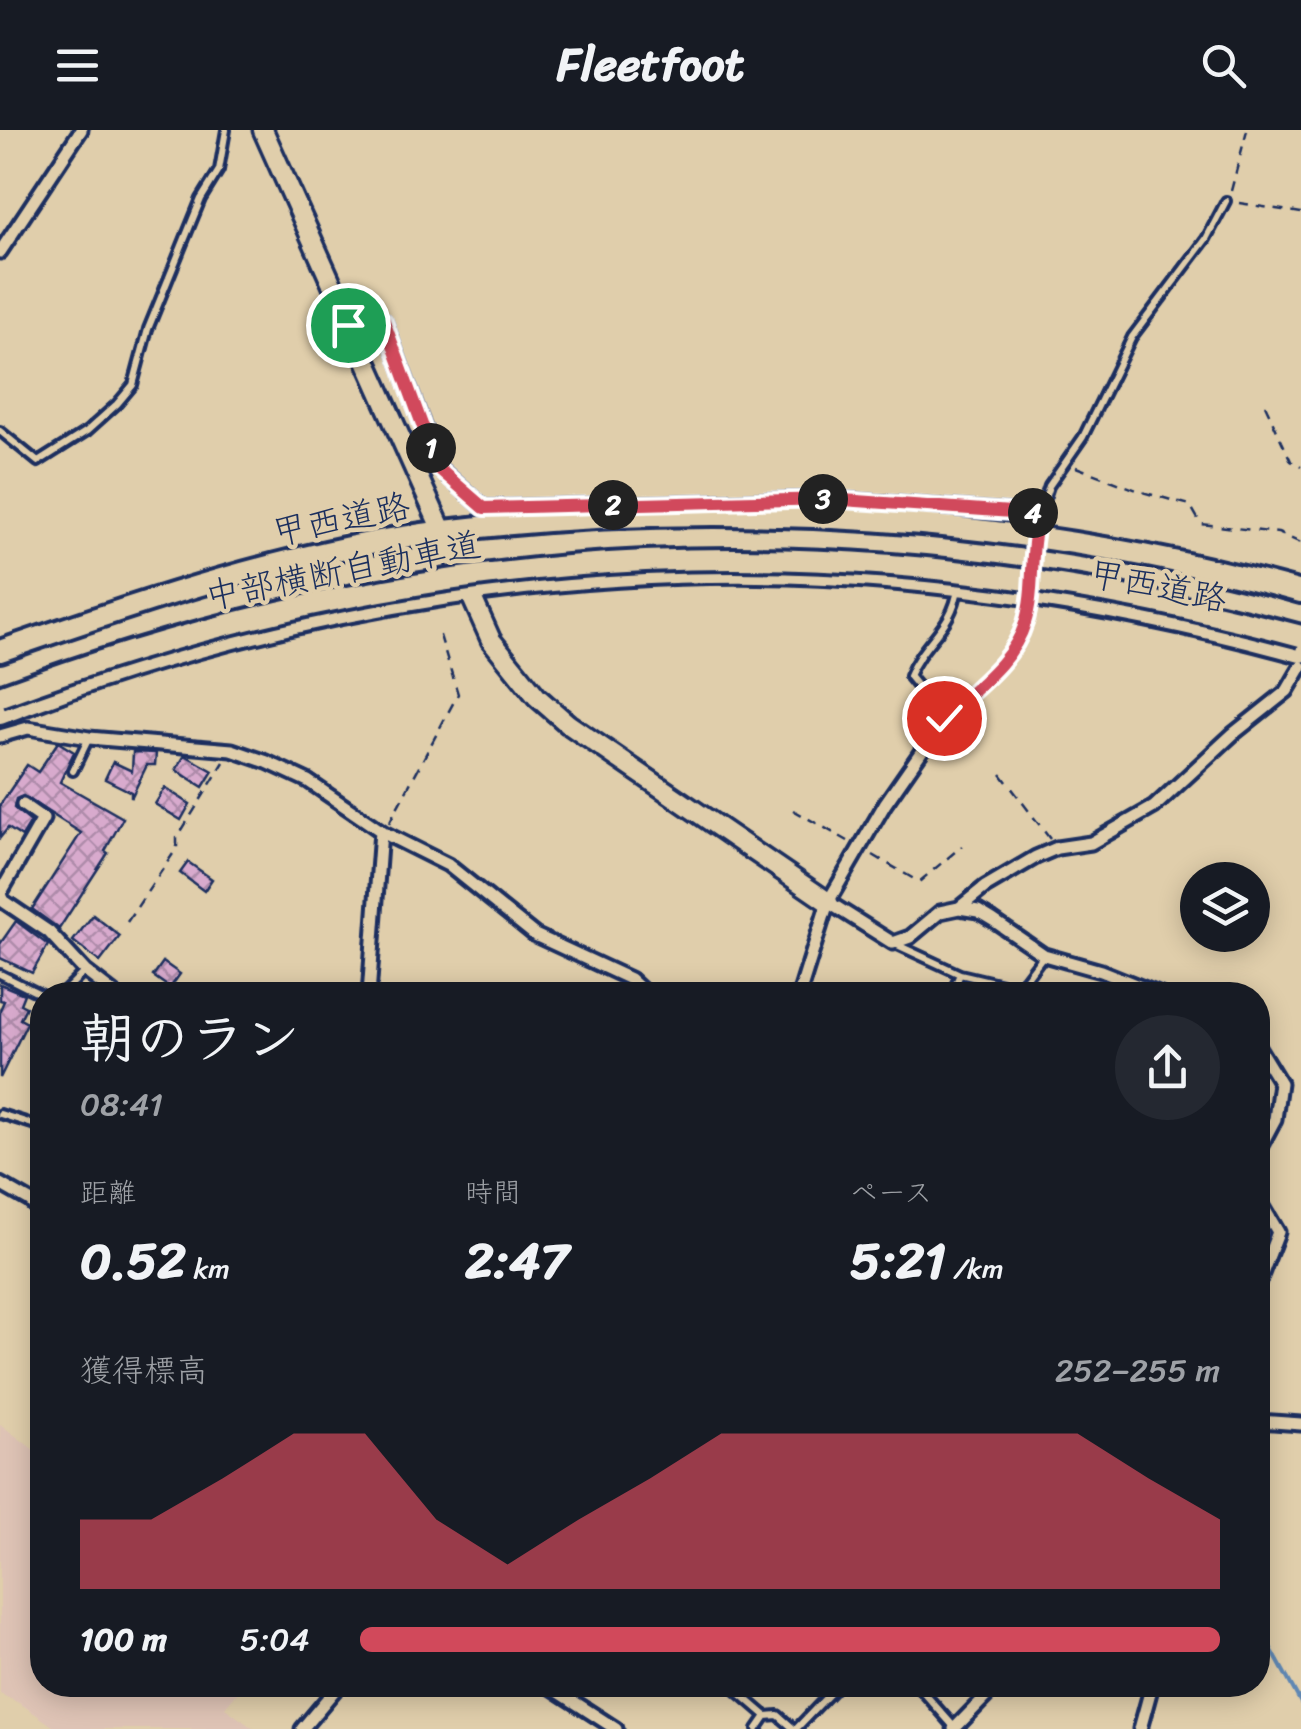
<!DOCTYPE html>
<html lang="ja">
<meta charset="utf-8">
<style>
:root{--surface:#171b24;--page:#242831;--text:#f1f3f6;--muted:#9ea1a6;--accent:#d1495b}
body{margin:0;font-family:Sriracha,"Klee One",sans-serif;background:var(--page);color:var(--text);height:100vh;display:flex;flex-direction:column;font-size:38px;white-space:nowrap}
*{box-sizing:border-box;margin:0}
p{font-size:32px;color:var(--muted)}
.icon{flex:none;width:55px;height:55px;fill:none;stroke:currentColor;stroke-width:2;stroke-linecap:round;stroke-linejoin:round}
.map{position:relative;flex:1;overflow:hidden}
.side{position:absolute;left:30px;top:852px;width:1240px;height:715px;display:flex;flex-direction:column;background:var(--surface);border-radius:40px;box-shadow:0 5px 25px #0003}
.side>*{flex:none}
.fabs{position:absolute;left:1180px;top:732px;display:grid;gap:20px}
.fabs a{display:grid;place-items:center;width:90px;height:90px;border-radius:50%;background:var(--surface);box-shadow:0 5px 25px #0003;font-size:50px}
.pin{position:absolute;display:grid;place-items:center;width:85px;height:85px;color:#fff;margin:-42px;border:5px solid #fff;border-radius:50%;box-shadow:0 2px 10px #0007}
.km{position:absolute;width:50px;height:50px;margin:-25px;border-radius:50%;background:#222;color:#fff;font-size:28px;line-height:50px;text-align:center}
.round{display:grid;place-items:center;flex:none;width:105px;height:105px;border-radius:52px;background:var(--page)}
.head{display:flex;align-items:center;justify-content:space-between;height:170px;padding:0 50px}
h1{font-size:55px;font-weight:700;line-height:75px}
.stats{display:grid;grid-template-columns:repeat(3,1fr);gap:15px;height:170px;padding:10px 50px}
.stats div{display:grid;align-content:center}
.stats b{font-size:50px;font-weight:700}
.stats small{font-size:28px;font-weight:400}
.stats p{font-size:28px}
.chart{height:280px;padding:20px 50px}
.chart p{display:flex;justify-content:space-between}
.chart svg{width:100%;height:180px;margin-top:10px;fill:var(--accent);opacity:.7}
ul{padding:0 50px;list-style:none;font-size:32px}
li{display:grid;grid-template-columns:160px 120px 1fr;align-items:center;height:75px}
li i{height:25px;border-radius:12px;background:var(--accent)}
header{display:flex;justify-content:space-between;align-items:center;height:130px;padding:0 50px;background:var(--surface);font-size:45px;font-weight:700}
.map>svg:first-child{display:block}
.built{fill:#dec3b5}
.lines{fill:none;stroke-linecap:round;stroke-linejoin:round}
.stream{stroke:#5f87b3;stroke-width:4}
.building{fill:url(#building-cross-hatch);stroke:#1b2f5e;stroke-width:2.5}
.lane-casing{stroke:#1b2f5e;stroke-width:14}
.street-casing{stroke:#1b2f5e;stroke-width:19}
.secondary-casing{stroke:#1b2f5e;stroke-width:25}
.highway-casing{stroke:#1b2f5e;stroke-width:28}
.path{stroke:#1b2f5e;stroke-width:2.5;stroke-dasharray:10 8;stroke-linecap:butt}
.lane{stroke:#e0ceab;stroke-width:6}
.street{stroke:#e0ceab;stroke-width:11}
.secondary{stroke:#e0ceab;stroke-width:18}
.highway{stroke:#e0ceab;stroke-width:20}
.highway-bridge-casing{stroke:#1b2f5e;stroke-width:28;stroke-linecap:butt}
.highway-bridge{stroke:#e0ceab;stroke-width:20}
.route-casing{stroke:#fff;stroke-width:20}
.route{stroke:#d1495b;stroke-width:12}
.labels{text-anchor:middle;stroke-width:9;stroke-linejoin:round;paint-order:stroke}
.street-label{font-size:35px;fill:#1b2f5e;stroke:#e0ceab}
</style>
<header><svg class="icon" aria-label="menu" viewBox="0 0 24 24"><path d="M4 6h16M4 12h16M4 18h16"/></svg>Fleetfoot<svg class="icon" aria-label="search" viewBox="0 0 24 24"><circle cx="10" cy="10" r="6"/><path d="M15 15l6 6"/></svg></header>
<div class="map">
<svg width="1301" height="1599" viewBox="0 0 1301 1599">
<defs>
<pattern id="building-cross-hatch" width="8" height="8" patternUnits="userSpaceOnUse" patternTransform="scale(2.5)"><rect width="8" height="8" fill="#d8aacd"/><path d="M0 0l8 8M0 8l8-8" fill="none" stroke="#ae8baa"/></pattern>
</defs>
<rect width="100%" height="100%" fill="#e0ceab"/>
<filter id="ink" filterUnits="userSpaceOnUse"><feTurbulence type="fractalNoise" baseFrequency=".01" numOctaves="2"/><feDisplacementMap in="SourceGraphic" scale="20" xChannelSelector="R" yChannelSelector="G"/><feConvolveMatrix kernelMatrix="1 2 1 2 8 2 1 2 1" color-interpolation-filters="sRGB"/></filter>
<g filter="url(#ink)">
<path class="built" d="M0,1294L42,1326V1555H244L225,1578L254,1599H57L21,1574L0,1564Z"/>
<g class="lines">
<path class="stream" d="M1258,1495L1301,1573"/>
</g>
<path class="building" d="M58,612L74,622L60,652L123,688L105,721L108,723L59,799L32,779L81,703L23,666L16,669L14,678L31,692L22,707L8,698L0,708V675L27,635L38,642Z
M133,622L156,623L155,635H147L131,668V662L105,649L113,632L132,641Z
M185,625L213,641L203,657L176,640Z
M165,658L190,674L181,690L155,674Z
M188,732L212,749L204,761L180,743Z
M93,785L120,806L100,832L73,811Z
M16,791L48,815L32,843L0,828V814Z
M163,832L180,844L170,858L153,846Z
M0,854L24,864L20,874L26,877L20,889L27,893L0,948V880L4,871L0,870Z"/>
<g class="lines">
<defs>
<path id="lane" d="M0,301L38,332L87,301L117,274L133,255L148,199L201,69L219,40L226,0
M1034,402L1049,356L1083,307L1132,207L1206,109L1226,71
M944,589L909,546C923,511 953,498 958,458
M73,641L88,610
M893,813L960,844L1015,857L1025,850L1043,826
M0,844L42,865
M56,865L64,862L85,841
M951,865L960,844
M0,984L42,997
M730,1555L766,1586L778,1585L794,1599
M917,1555L955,1598
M757,1599L766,1586
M796,1599L838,1555"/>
<path id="street" d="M0,122L81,0
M342,174L384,191L439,338L484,378L829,369L1040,384
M0,606L28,598L89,608L232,620L267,632L308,651L384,703L448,735L535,805L630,849L647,865
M0,764L43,689L23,675
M0,765L3,771L49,802L85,841L116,865
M828,772L893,813L910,807L940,782L959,778L985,757L1036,727L1057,718L1091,713L1154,677L1233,604L1287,561L1301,537
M959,778L978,781L993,790L1044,825L1101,841L1161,865
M369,865L381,701
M799,865L828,772L885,674L944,589
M1258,917L1280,953L1275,989L1258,1021
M0,1054L30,1071L42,1083
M1258,1068L1278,1102L1258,1154
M1258,1291L1301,1294
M548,1555L616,1599
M302,1599L339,1555
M954,1599L997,1555
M1140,1599L1152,1555"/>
<path id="secondary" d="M263,0L491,510L537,567L568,594L828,772"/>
<path id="highway" d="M0,521C140,472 298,419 445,401C725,367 1030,387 1301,462
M0,584C277,474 601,422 899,449C1035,461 1169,486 1301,522"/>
</defs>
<use href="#lane" class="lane-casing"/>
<use href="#street" class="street-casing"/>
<use href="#secondary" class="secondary-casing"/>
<use href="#highway" class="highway-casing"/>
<path class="path" d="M1231,61L1247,0
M1239,73L1301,83
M1265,275L1291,331L1301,337
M1076,337L1142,362L1190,375L1201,394L1278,403L1301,413
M952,580C980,552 1023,525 1027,482
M1001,644L1050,709
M793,680L848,711
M389,693L458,564L438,499
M873,725L919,752L962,716
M127,792L177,718V708L224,632"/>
<use href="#lane" class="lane"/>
<use href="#street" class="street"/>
<use href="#secondary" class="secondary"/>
<use href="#highway" class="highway"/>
<defs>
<path id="highway-bridge" d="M0,566C434,405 853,387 1301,506"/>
</defs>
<use href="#highway-bridge" class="highway-bridge-casing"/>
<use href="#highway-bridge" class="highway-bridge"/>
</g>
</g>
<g class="lines" filter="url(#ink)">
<defs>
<path id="route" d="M348,195L338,172L384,191L438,338L484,378L829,369L1040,384C1028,421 1036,459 1025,493C1013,533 972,560 944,588"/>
</defs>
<use href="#route" class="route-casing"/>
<use href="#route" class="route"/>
</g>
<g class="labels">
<g class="street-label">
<text transform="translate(341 389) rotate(-12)" y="12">甲西道路</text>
<text transform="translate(343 440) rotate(-11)" y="12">中部横断自動車道</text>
<text transform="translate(1158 456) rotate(11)" y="12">甲西道路</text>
</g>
</g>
</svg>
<div class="fabs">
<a><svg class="icon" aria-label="layers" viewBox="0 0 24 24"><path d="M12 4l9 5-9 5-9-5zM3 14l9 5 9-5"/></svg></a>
</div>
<div class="pin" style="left:348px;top:195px;background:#1e9e55"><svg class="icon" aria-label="arrive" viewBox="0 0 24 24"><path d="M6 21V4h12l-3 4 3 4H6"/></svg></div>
<div class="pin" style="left:944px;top:588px;background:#d93025"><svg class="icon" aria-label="check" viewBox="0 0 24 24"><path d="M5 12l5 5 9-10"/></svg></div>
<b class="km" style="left:431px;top:318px">1</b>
<b class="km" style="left:613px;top:375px">2</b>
<b class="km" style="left:823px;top:369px">3</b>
<b class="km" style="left:1033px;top:383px">4</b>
<section class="side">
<div class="head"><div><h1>朝のラン</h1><p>08:41</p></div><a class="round"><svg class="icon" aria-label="share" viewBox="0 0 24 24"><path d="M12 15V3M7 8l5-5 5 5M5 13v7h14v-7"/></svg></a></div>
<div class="stats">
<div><p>距離</p><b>0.52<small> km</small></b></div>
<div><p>時間</p><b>2:47</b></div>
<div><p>ペース</p><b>5:21<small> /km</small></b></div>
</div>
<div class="chart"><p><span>獲得標高</span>252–255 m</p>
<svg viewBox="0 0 160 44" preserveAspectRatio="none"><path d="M0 44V27L10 27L20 17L30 6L40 6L50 27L60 38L70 27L80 17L90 6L100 6L110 6L120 6L130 6L140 6L150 17L160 27V44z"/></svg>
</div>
<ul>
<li><b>100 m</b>5:04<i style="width:100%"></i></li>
</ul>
</section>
</div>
